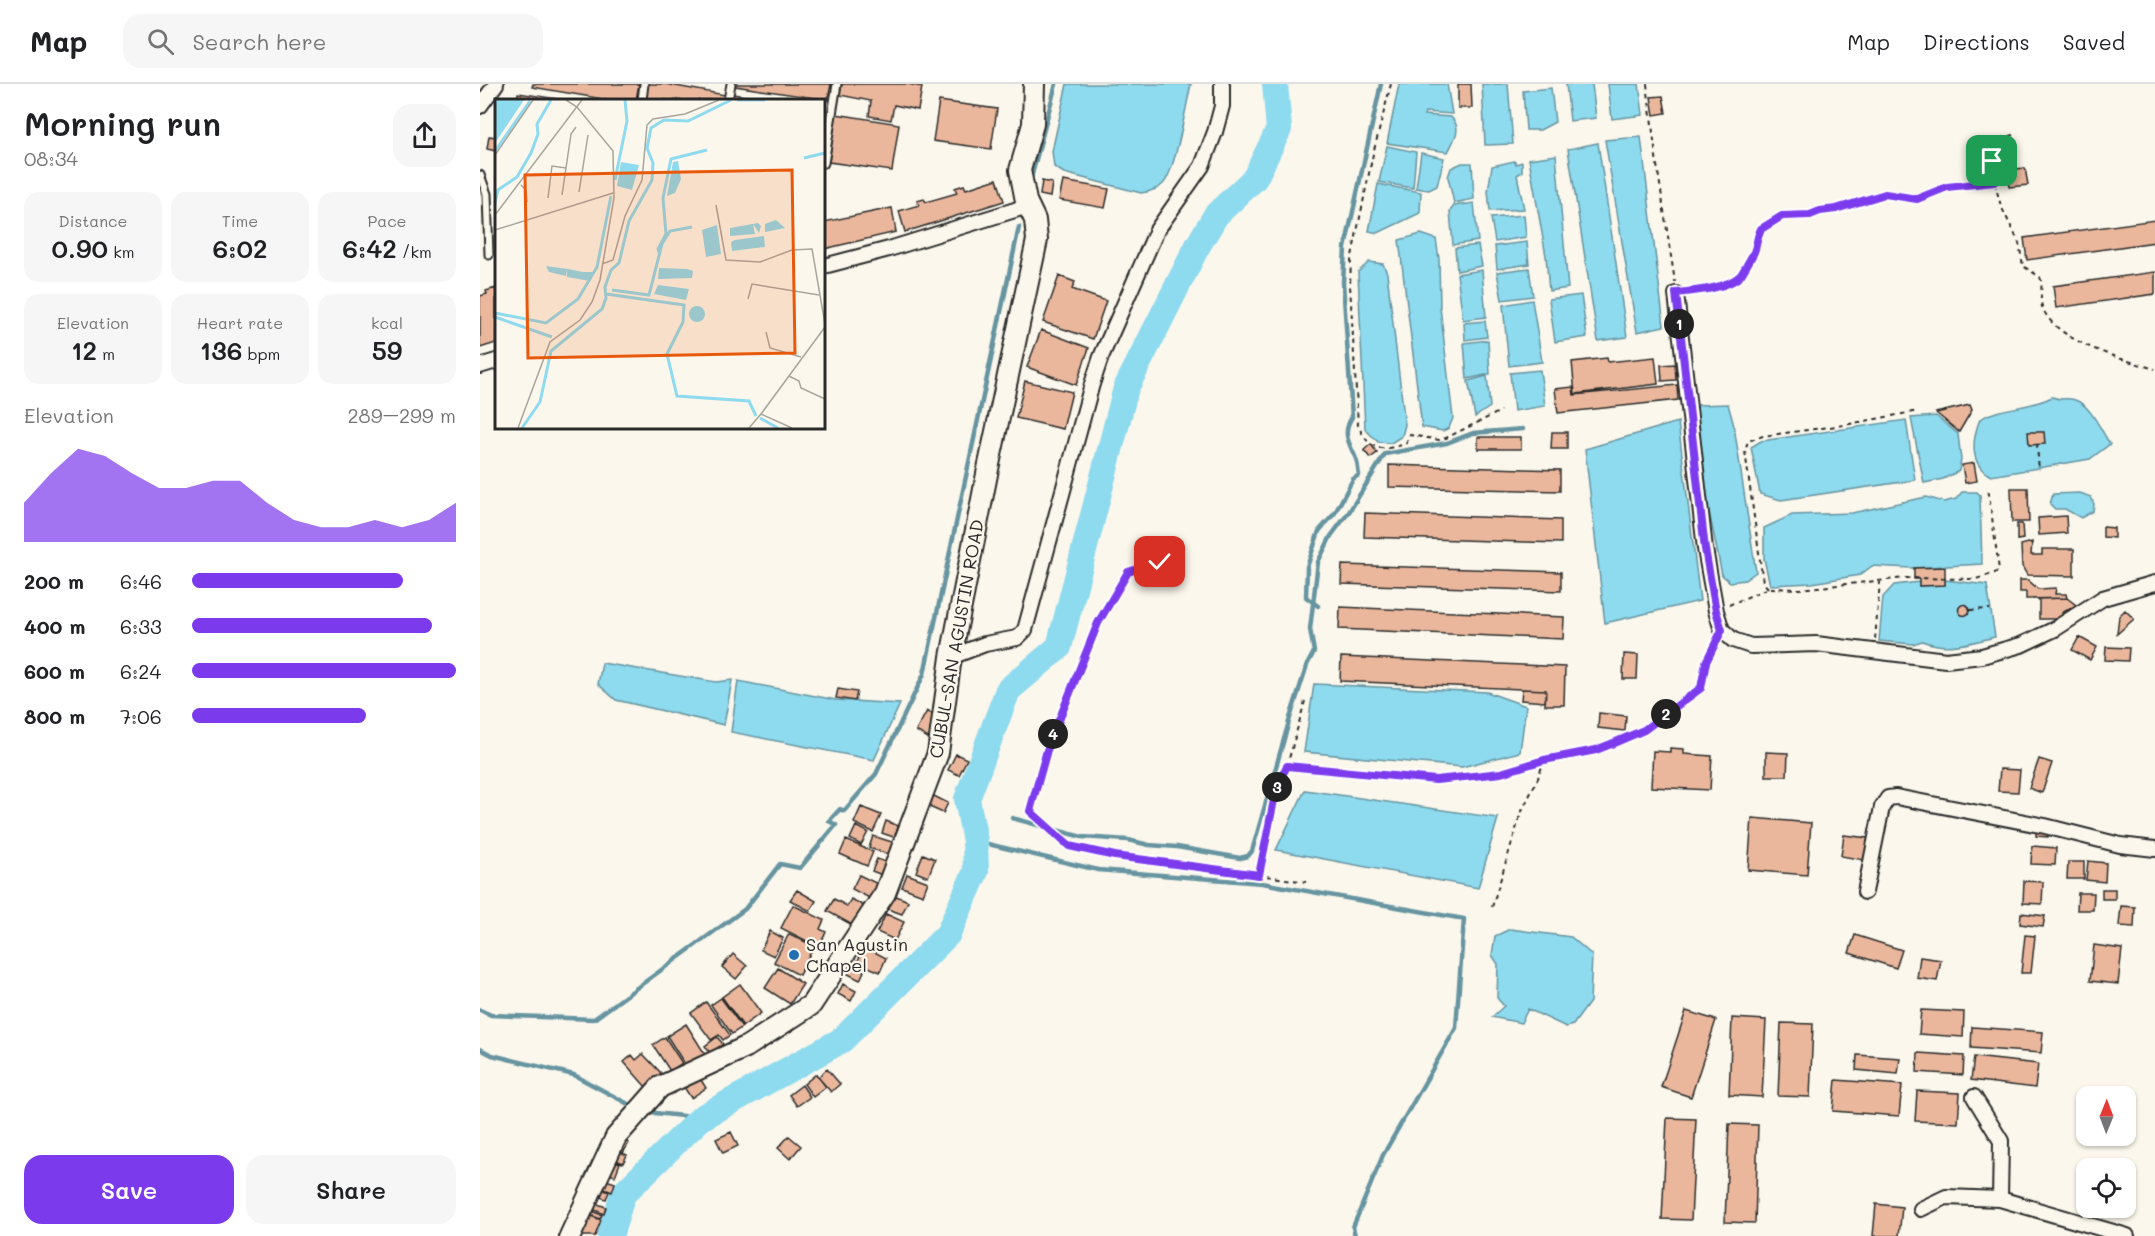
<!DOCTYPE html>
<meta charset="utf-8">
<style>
:root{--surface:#fff;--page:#f6f6f6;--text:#202124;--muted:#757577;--line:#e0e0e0;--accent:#7c3aed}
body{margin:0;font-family:Mali,sans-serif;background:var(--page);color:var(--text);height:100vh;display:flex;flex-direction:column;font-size:22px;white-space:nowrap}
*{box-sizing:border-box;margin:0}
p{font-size:20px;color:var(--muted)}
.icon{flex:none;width:33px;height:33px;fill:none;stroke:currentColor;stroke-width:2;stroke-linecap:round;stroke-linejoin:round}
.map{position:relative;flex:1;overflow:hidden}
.panel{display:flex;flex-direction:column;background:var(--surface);width:480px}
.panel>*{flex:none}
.needle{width:39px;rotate:1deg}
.controls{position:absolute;left:1596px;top:1002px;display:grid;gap:12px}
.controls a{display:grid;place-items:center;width:60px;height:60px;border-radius:12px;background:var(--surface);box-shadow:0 2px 4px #0004;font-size:30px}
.pin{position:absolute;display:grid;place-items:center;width:51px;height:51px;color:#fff;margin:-26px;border-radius:12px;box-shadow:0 3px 9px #0006}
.km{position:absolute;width:30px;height:30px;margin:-15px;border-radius:50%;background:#222;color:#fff;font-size:16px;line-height:30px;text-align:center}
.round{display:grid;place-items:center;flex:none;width:63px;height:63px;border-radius:18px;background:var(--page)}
.summary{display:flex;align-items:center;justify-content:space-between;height:102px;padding:0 24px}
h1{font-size:33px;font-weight:600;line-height:45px}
.stats{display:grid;grid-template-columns:repeat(3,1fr);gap:9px;height:102px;padding:6px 24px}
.stats div{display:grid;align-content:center;border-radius:15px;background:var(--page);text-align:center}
.stats b{font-size:26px;font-weight:600}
.stats small{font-size:16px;font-weight:400}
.stats p{font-size:16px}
.chart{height:168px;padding:12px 24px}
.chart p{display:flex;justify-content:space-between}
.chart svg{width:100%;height:108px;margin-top:6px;fill:var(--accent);opacity:.7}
.cta{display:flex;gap:12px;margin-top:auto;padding:12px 24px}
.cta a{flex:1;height:69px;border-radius:18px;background:var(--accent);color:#fff;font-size:24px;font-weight:600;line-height:69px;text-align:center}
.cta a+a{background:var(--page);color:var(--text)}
ul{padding:0 24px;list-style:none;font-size:20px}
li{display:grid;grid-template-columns:96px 72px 1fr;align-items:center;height:45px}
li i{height:15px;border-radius:8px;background:var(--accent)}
header{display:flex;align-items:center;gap:36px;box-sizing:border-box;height:84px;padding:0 30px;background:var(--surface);border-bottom:2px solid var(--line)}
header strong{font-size:28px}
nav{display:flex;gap:33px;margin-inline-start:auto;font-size:21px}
.search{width:420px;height:54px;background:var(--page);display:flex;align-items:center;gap:15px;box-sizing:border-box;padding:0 21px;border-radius:18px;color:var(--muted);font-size:22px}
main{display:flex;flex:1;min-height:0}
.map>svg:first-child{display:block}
.water{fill:#8edaee;stroke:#6694a0;stroke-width:1.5}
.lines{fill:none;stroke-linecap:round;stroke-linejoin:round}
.stream{stroke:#6694a0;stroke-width:4.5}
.river{stroke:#8edaee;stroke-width:26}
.building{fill:#eab79c;stroke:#2b2b2b;stroke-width:1.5}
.lane-casing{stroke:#2b2b2b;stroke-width:11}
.street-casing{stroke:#2b2b2b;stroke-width:18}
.secondary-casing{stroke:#2b2b2b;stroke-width:24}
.path{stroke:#2b2b2b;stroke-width:2;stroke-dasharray:4.5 4.5;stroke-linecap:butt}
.lane{stroke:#fbf7ec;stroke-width:7}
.street{stroke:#fbf7ec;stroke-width:14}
.secondary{stroke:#fbf7ec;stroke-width:20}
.route-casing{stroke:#fff;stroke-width:12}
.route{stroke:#7c3aed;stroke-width:8}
.poi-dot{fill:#1f6fb2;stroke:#fbf7ec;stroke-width:2}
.labels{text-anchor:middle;stroke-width:4.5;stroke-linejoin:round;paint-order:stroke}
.street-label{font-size:18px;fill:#2b2b2b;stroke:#fbf7ec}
.poi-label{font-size:18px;fill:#2b2b2b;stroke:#fbf7ec;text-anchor:start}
.inset-river{fill:none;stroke:#8edaee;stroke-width:3}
.inset-road{fill:none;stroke:#a8a59f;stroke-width:1.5}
.view{fill:#e8590c;fill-opacity:0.15;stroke:#e8590c;stroke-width:3}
.inset-edge{fill:none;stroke:#2b2b2b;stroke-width:3}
</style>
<header>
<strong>Map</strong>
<div class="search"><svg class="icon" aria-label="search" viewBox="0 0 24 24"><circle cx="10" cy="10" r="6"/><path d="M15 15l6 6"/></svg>Search here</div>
<nav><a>Map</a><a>Directions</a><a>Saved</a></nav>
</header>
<main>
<section class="panel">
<div class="summary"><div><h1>Morning run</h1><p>08:34</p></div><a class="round"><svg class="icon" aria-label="share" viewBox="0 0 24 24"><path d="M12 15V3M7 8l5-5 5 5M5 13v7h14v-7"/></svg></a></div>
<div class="stats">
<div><p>Distance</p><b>0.90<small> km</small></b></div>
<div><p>Time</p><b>6:02</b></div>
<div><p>Pace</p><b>6:42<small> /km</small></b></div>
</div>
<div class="stats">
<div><p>Elevation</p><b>12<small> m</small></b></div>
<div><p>Heart rate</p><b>136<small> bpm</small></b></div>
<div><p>kcal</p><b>59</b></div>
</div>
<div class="chart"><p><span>Elevation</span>289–299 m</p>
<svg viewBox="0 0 160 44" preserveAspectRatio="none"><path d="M0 44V28L10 16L20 6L30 9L40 16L50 22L60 22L70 19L80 19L90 28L100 35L110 38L120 38L130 35L140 38L150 35L160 28V44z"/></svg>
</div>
<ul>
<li><b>200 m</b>6:46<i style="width:80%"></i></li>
<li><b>400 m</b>6:33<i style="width:91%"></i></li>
<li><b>600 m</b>6:24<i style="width:100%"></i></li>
<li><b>800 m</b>7:06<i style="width:66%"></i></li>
</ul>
<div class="cta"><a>Save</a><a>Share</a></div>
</section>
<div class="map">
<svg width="1675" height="1152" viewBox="0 0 1675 1152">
<rect width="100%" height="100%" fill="#fbf7ec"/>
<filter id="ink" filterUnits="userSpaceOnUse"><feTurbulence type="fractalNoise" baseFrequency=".0167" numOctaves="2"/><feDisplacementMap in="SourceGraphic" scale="12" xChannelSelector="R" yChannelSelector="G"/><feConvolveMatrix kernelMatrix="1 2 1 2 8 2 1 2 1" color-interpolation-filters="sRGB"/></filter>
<g filter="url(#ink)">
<path class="water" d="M587,0H711C706,21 696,86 683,100C677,106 669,108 661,109L584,89L574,83L572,67Z
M919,0H967L972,30L945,28L944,31L971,33C983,45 974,55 968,68L907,59Z
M1002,0H1028L1033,60L1005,61Z
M1086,0H1112L1116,34L1090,37Z
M1128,0H1159L1163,31L1132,35Z
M1071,4L1075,38L1060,46H1046L1043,7Z
M1161,53L1184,242L1157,248L1125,56Z
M1118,59L1147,253L1118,257L1088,65Z
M907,62L936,68L933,104L899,98Z
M941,69L964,74L957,102L949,106L936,104Z
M1076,71L1088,204L1069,207L1066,172L1049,75Z
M1034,77L1036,80L1042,78V88L1037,91L1044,125L1010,127L1008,107L1012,82Z
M982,79H992L994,115L974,119L968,93L971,84Z
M898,100L941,108L940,129L898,149L889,147Z
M994,119L998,157L973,161L970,127L974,122Z
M1044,131L1046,153L1015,158L1011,134Z
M941,150L956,155L959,175L960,223L973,334L969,344L963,347L942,343L919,156Z
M1047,158L1049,180L1017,185L1015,162Z
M998,161L1002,182L977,187L975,164Z
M889,178L903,180L907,189L925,341L922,352L911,359L898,358L885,345L878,188Z
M1049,184L1053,212L1022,216L1017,188Z
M1002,186L1006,233L983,236L977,190Z
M1101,211L1107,253L1075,258L1069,215Z
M1052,216L1062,278L1029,282L1023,221Z
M1005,237L1007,253L985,256L984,239Z
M1008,256L1010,290L987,295L984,259Z
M1060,286L1065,322L1034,327L1030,289Z
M1007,292L1010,323L995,333L988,297Z
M1572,313C1581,317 1587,313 1595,316C1611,321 1621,347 1630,360L1610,375L1511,392C1489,381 1492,355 1500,335C1522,322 1549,325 1572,313Z
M1248,320L1254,342L1276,488L1265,496L1250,498L1242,491L1228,423L1215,329L1218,321Z
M1456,332L1478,350L1481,376L1479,387L1463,395L1444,399L1431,334Z
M1426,336L1435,396L1301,416L1280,410L1271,363L1281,357Z
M1198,338L1220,517L1125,539L1105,365Z
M1482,408H1497L1500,411L1502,480L1431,484L1392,482L1380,491L1332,499L1290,501L1284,475V444L1312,431L1372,429L1446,413L1464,418L1476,415Z
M1600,409L1611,413L1614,420L1613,427L1601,434L1585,425H1575L1570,420L1573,410Z
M1465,496L1507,501L1515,553C1488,559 1468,567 1442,557L1433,560L1399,557L1403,513L1414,501L1439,498V502L1465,501Z
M122,579L236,598L252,596L244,641L136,616L118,600Z
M258,597L356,616L420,620L394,676L251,648Z
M834,600L1007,608L1046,622L1040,668L982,683L824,668Z
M825,706L1018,734L998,804L796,766Z
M1030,845L1091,853L1112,871L1110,918L1093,941L1086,943L1048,925L1041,939L1012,933L1024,922L1017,914L1018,880L1012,871L1015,852Z"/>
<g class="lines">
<path class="stream" d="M550,98L576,0
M838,522L826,513L827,483L839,447L855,429L873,395L879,391C878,386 878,380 876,375C870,360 861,350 872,333L863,198L865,164L901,0
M532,734L602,753L648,756L669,761L697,763L760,774L768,772L772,767L810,634L827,581L834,568L830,545L838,478L851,452L869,428L905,370L967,359L993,349L1043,345
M495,757L618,786L782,799L984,835L976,944L903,1071L873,1143L875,1152
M0,926L11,931L114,935L265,825L300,780L320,784L356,741L349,737L360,725L364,727L396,690L444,590L539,143
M0,965L12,971L94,991L152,1022
M175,1029L221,1034"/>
<path class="river" d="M130,1152L143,1110L221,1034L362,956L468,850L496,787L495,757L487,715L528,606L579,563L646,304L717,163L736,131L775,94L799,45L795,0"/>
</g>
<path class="building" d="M53,0H159L156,16H129L52,3Z
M165,0H185L245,11L244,16H162Z
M255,0H351L348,16L255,2Z
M362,0H428L442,3L438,26L414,21L411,36L389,32L391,17L360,11Z
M978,0H991L992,24H978Z
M38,9L84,16H37Z
M253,10L289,16H252Z
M1183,12L1186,29L1174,31L1171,13Z
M459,17L517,25L511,65L453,57Z
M356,30L419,40L412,87L349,78Z
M9,52L16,53V67L7,65Z
M1545,84L1548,101L1529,103L1526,86Z
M517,95L524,117L425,148L419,127L439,121L437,117L444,115L446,118L477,109L475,104L484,101L486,105Z
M562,97L572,99L570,113L560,111Z
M583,97L629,105L625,124L579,116Z
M412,124L416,148L344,165V138Z
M1675,136V158L1547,176L1544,154Z
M1675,188V210L1576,224L1573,202Z
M579,192L595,198L592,205L626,217L613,255L563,238Z
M16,204V259L0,264V212L7,210L6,207Z
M561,246L609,264L596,301L547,283Z
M1175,273L1178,300L1095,310L1092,278L1127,274L1128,278Z
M1195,280L1196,296L1182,297L1181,281Z
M545,297L592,308L583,345L536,334Z
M1197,301L1198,316L1078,329L1075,305L1093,303L1094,311Z
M1490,321L1492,326L1479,348L1456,329Z
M1072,348H1087V365H1071Z
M1548,348H1564L1565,360L1549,361Z
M998,353H1041V365H998Z
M891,360L897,369L890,374L884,366Z
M1494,379L1497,397L1485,399L1482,381Z
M909,381L1080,386V407L909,403Z
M1531,404H1548L1549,438H1532Z
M885,429L1081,436V459L884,453Z
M1586,432L1587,449L1559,451L1558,434Z
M1537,440H1542L1543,455L1537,456Z
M1623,443L1634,444V454L1623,453Z
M1552,458L1551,471H1562V465H1594V492L1547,491L1542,482L1541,461Z
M862,481L1081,488V507L861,500Z
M1465,483V501L1439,502V495H1434V484Z
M1540,496H1548L1558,505L1576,504L1575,510H1586L1587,514L1546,515V508H1540Z
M1587,514L1596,521L1582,529V535H1559V515Z
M1478.5 526a5.5 5.5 0 1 1 11 0a5.5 5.5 0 1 1-11 0Z
M860,523L1084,533L1083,555L859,545Z
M1645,526L1654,535L1637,550L1639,532Z
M1599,553L1617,563L1610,576L1592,566Z
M1626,563L1649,564L1648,577L1625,576Z
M1144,570L1158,571L1157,595H1143Z
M861,573L1085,583L1084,621H1065L1066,606L860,597Z
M358,605L377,608L375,617L356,614Z
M1042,605L1066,606L1065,618L1041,616Z
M447,627L464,637L453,657L436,647Z
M1119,629L1146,632L1145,647L1118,644Z
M1190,664L1204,665V670L1232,672L1230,706L1171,703L1173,667L1190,668Z
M1286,668L1308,669L1307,692H1286Z
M476,670L487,675L479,691L468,686Z
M1559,675L1572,679L1562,709L1549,704Z
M1520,685L1540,686L1538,708L1518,707Z
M450,710L468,719L463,729L445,721Z
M381,723L401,731L393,748L374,739Z
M1272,734L1331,739L1327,791L1268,786Z
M406,737L426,745L422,756L402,749Z
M376,742L388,748L381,761L370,755Z
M1556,746L1568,747V753L1556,752Z
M1364,751L1388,754L1384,776L1361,772Z
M393,752L415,759L411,771L389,764Z
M366,756L393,768L387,782L360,770Z
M1552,762L1576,764L1575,781L1551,780Z
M443,770L455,775L448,793L436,788Z
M397,775L411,780L407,793L392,787Z
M1608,777L1626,779L1625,798L1606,796Z
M1588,778H1604V795H1587Z
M427,790L448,798L443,811L422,803Z
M379,791L402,802L395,817L372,805Z
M1544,797L1563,798L1562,820L1543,819Z
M1622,805H1635V815H1622Z
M317,806L336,817L330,827L310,816Z
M1598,809H1614L1613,826H1597Z
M414,811L428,817L422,830L408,825Z
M354,815L367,822L371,815L386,823L374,842L347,827Z
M313,821L344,836L340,845L346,848L339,863L301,844Z
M1641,822L1655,823L1654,843L1639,842Z
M1541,829L1565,832L1563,843L1540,840Z
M406,830L424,838L415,856L397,848Z
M290,847L303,854L294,872L281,866Z
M309,850L334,862L319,891L294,878Z
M1375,851L1422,866L1416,884L1369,869Z
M1545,851L1555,852L1551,889H1541Z
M1614,861L1642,865L1638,900L1610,897Z
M385,863L406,874L400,888L377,878Z
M253,870L267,882L256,895L242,883Z
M1440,873L1461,876L1457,897L1437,894Z
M373,881L384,887L380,896L368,890Z
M298,884L323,900L310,920L285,904Z
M260,900L281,929L263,942L242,913Z
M363,900L376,907L371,917L358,910Z
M241,914L262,943L252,950L231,921Z
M226,918L250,951L243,956L239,951L231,956L211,929Z
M1441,926L1484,928L1483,953L1439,950Z
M1206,927L1236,936L1211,1013L1181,1003Z
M1252,934L1286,936L1282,1013L1249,1011Z
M1301,939L1333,940L1330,1013L1298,1012Z
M206,940L225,970L206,982L187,952Z
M1492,943L1563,948L1561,969L1491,964Z
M185,953L202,979L190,987L173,961Z
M237,953L243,960L230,969L225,962Z
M1438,969L1484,972L1483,991L1437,988Z
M163,970L181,989L166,1003L144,978L152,971L156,976Z
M1377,971L1420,974L1418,990L1376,986Z
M1494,973L1558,980L1555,1004L1491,996Z
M347,985L360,1000L351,1008L338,993Z
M336,990L346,1003L333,1013L324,1000Z
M218,991L226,1004L211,1014L202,1000Z
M1356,996L1422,1001L1419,1032L1353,1027Z
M322,1001L330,1013L317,1022L309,1011Z
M1437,1007L1480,1009L1478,1039L1435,1037Z
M1187,1034L1216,1035L1211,1136L1182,1135Z
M1249,1040L1278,1041L1275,1139L1245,1138Z
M251,1048L258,1062L243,1069L236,1055Z
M309,1052L321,1062L310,1075L298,1064Z
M142,1055L149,1059L143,1069L136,1065Z
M135,1066L147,1071L143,1079L131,1074Z
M130,1075L140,1079L135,1092L125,1088Z
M120,1094L135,1099L132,1108L117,1102Z
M118,1103L129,1108L126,1115L115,1111Z
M112,1118L126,1123L124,1130L110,1124Z
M1396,1120L1422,1123L1419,1152H1393Z
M109,1126L122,1131L120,1135L108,1130Z
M106,1130L121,1136L115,1152H97Z"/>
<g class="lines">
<defs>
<path id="lane" d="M162,16L164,0
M248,16L251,0
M344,79L357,0
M0,91L7,110L9,171"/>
<path id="street" d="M0,22L16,0
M344,182L409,165L548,122
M1196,210L1225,465L1236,527L1242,546L1253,556L1271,562L1336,560L1466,576L1502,572L1541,561L1575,545L1623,514L1675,499
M0,282L16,277
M471,573L505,560L537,554L545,546L612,300L621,273L677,146L722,82L735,48L742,22V0
M1385,808L1402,723L1408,714L1416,713L1565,742L1640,761L1675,765
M1494,1013L1521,1057L1520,1115L1647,1152
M1441,1125L1466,1113L1520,1115"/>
<path id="secondary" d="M90,1152L136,1053L180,1003L266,963L331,921L405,809L458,669L471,573L508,385L557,156L555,136L546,117L540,86L553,40L554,0"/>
</defs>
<use href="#lane" class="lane-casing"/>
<use href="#street" class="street-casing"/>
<use href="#secondary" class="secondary-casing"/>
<path class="path" d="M911,0L893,70L871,177L870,201L878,341C890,368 900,367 926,360L930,351L959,356L966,354L1021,327
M1167,0L1177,81L1195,198
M1534,51L1522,54L1515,58L1511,66V77L1514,97L1521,122L1539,159L1543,182L1560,193C1564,203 1558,215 1563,225C1578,259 1642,275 1675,285
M1208,207C1221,206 1254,201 1262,189C1266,183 1270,175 1273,168C1277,161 1277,153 1281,145L1302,132L1330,131L1340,127L1356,125L1405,110L1437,115L1467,103L1514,97
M1557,360L1559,387
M680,478L648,488L618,539L567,666L550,727L589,762L635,772L779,791
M1288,504L1283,498L1265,367L1268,357L1283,352L1364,341L1438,327
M1249,521L1288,504L1319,505L1426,494L1496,495L1515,489L1519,486L1508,403
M1490,526L1510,525
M1395,555L1400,498
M825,617L807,682L797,701L779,791L826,798
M807,682L956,696L1021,689L1064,676L1116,666L1136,659L1164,646L1221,604L1225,578L1234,559
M1012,823L1041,729L1058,694L1064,676"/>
<use href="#lane" class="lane"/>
<use href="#street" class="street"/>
<use href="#secondary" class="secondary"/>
</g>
</g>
<g class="lines" filter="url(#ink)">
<defs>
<path id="route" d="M680,478L648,488L618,539L567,666L550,727L589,762L635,772L779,791L797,701L807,682L956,696L1021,689L1064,676L1116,666L1136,658L1164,646L1221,604L1226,578L1242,546L1236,527L1225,465L1196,209C1214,207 1246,205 1260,192C1262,190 1272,172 1274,168C1277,161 1277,152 1281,145L1302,132L1330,131L1340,127L1356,125L1405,110L1437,115L1467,103L1514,98L1512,77"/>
</defs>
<use href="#route" class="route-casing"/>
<use href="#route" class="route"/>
</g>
<circle class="poi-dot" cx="314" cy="871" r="6"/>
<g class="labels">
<g class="street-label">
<text transform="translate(477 555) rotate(-80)" y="6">CUBUL-SAN AGUSTIN ROAD</text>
</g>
<g class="poi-label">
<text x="326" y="867">San Agustin<tspan x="326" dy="21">Chapel</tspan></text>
</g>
</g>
<g transform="translate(15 15)">
<rect width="330" height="330" fill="#fbf7ec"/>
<path d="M0,1H29L0,44ZM183,62L186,80L180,94L172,97L178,63ZM126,63L144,66L137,91L122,87ZM281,121L290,129L270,133V125ZM263,124L266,127L264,134L258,125L260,135L235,137V129ZM222,126L226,155L211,158L207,131ZM269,137L270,148L237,152L236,143L240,141ZM51,167L73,170L88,173H99L95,182L72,178V170L71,177L54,173ZM164,169L192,170L198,172L197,179L163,180ZM163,186L194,190L191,201L159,195ZM194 215a8 8 0 1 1 16 0a8 8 0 1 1-16 0Z" fill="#8edaee"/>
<path class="inset-river" d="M242,1H270M0,52L35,2M309,59L330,54M120,81L132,22L130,1M0,104L3,91L22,78L36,54L43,35L42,25L56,1M165,156L163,150L171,135L168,99L176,60L212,51M117,191L154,196L167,145L175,132L197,128M111,195L189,206L188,223L172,255L182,297L254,302L261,317M0,214L51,224L83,200L102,168L116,97M0,218L57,238M265,319L283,329M27,329L45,303L56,252L107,210L111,199L110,188L116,171L124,164L134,122L157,81L158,64L152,49L156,29L169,21L193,22L236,1"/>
<path class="inset-road" d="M0,56L38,1M26,86L31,91L32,103M84,93L93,36M67,96L76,35L81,28M53,99L57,67L71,69M221,106L231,161L265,163L297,151L317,150L330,225M0,116L87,1M0,131L118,94M107,165L118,161L130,117L147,81L152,26L158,20L190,15L224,1M253,200L257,185L324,196M271,233L275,249L306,258M294,277L304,282L306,289L330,300M266,315L330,228M23,329L55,243L85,221L97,203L105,181L119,99L118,52L82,8L71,1M254,329L266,315L297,329"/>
<path class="view" d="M297,71L300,254L33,259L30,76Z"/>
<rect width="330" height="330" class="inset-edge"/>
</g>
</svg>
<div class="controls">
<a><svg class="needle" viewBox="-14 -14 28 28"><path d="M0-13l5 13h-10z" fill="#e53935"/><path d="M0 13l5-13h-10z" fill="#757577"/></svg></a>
<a><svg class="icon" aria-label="locate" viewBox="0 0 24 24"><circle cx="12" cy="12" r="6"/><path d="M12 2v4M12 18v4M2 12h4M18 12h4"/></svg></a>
</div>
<div class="pin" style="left:1512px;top:77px;background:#1e9e55"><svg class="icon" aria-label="arrive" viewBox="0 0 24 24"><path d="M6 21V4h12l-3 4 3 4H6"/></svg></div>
<div class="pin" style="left:680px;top:478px;background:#d93025"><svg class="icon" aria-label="check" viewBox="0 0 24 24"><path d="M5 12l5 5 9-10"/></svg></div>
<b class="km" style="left:1199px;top:240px">1</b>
<b class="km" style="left:1186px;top:630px">2</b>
<b class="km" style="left:797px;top:703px">3</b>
<b class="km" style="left:573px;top:650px">4</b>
</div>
</main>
